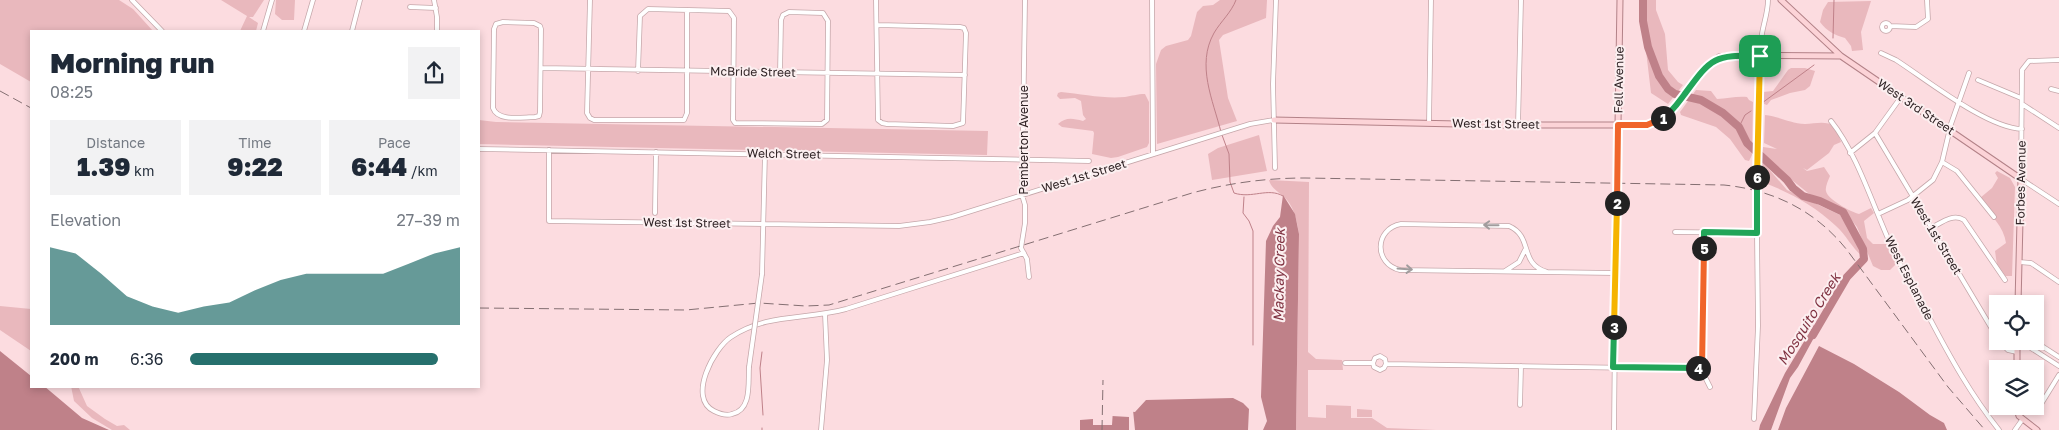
<!DOCTYPE html>
<meta charset="utf-8">
<style>
:root{--surface:#fff;--page:#f2f2f3;--text:#1f2937;--muted:#747a83;--accent:#26706d}
body{margin:0;font-family:"Golos Text",sans-serif;background:var(--page);color:var(--text);height:100vh;display:flex;flex-direction:column;font-size:19px;white-space:nowrap}
*{box-sizing:border-box;margin:0}
p{font-size:16px;color:var(--muted)}
.icon{flex:none;width:28px;height:28px;fill:none;stroke:currentColor;stroke-width:2;stroke-linecap:round;stroke-linejoin:round}
.map{position:relative;flex:1;overflow:hidden}
.details{position:absolute;left:30px;top:30px;width:450px;height:358px;display:flex;flex-direction:column;background:var(--surface);border-radius:0px;box-shadow:0 2px 8px #0003}
.details>*{flex:none}
.controls{position:absolute;left:1989px;top:295px;display:grid;gap:10px}
.controls a{display:grid;place-items:center;width:55px;height:55px;border-radius:0px;background:var(--surface);box-shadow:0 2px 8px #0003;font-size:25px}
.pin{position:absolute;display:grid;place-items:center;width:42px;height:42px;color:#fff;margin:-21px;border-radius:10px;box-shadow:0 2px 8px #0006}
.km{position:absolute;width:25px;height:25px;margin:-12px;border-radius:50%;background:#222;color:#fff;font-size:14px;line-height:25px;text-align:center}
.round{display:grid;place-items:center;flex:none;width:52px;height:52px;border-radius:0px;background:var(--page)}
.headline{display:flex;align-items:center;justify-content:space-between;height:85px;padding:0 20px}
h1{font-size:28px;font-weight:800;line-height:38px}
.stats{display:grid;grid-template-columns:repeat(3,1fr);gap:8px;height:85px;padding:5px 20px}
.stats div{display:grid;align-content:center;border-radius:0px;background:var(--page);text-align:center}
.stats b{font-size:25px;font-weight:800}
.stats small{font-size:14px;font-weight:400}
.stats p{font-size:14px}
.chart{height:140px;padding:10px 20px}
.chart p{display:flex;justify-content:space-between}
.chart svg{width:100%;height:90px;margin-top:5px;fill:var(--accent);opacity:.7}
ul{padding:0 20px;list-style:none;font-size:16px}
li{display:grid;grid-template-columns:80px 60px 1fr;align-items:center;height:38px}
li i{height:12px;border-radius:6px;background:var(--accent)}
.map>svg:first-child{display:block}
.green{fill:#e9b8bd}
.water{fill:#bf8189}
.pier{fill:#fcdce0}
.lines{fill:none;stroke-linecap:round;stroke-linejoin:round}
.stream{stroke:#bf8189;stroke-width:1}
.river{stroke:#bf8189;stroke-width:8}
.minor-casing{stroke:#c5a7aa;stroke-width:5.5}
.major-casing{stroke:#b38288;stroke-width:7}
.minor{stroke:#fff;stroke-width:4}
.major{stroke:#fcd3d7;stroke-width:5}
.rail{stroke:#846f72;stroke-width:1;stroke-dasharray:10 5;stroke-linecap:butt}
.minor-bridge-casing{stroke:#c5a7aa;stroke-width:5.5;stroke-linecap:butt}
.minor-bridge{stroke:#fff;stroke-width:4}
.oneway{stroke:#a19c9d}
.split-1-casing{stroke:#fff;stroke-width:10}
.split-2-casing{stroke:#fff;stroke-width:10}
.split-3-casing{stroke:#fff;stroke-width:10}
.split-4-casing{stroke:#fff;stroke-width:10}
.split-5-casing{stroke:#fff;stroke-width:10}
.split-6-casing{stroke:#fff;stroke-width:10}
.split-7-casing{stroke:#fff;stroke-width:10}
.split-1{stroke:#22a559;stroke-width:6}
.split-2{stroke:#f0652b;stroke-width:6}
.split-3{stroke:#f5b400;stroke-width:6}
.split-4{stroke:#22a559;stroke-width:6}
.split-5{stroke:#f0652b;stroke-width:6}
.split-6{stroke:#22a559;stroke-width:6}
.split-7{stroke:#f5b400;stroke-width:6}
.labels{text-anchor:middle;stroke-width:4;stroke-linejoin:round;paint-order:stroke}
.street-label{font-size:12px;fill:#2f2325;stroke:#fceff0}
.water-label{font-size:14px;font-style:italic;fill:#803342;stroke:#fceff0}
</style>
<div class="map">
<svg width="2059" height="430" viewBox="0 0 2059 430">
<rect width="100%" height="100%" fill="#fcdce0"/>
<path class="green" d="M0,0H119L133,9L153,31H31V82L0,64Z
M221,0H264L253,17H249L258,23L256,31H240L247,16Z
M276,0H295L294,20H282L275,14Z
M1220,0H1267L1266,18L1223,35L1219,40L1228,98L1237,121L1157,144L1156,64L1161,50L1166,46L1188,40L1191,36L1197,12L1203,6L1213,5Z
M1640,0H1656V10L1665,34L1668,70L1678,82L1683,85L1668,104L1651,93Z
M1871,1L1861,32L1863,50L1852,51L1851,46L1845,38C1834,35 1827,31 1820,22L1823,10L1828,2Z
M1791,68H1805L1815,71L1810,86L1805,90L1790,93L1771,100L1767,105L1764,104L1763,92L1773,91L1788,70Z
M1696,90L1711,91L1717,99C1727,99 1736,96 1747,97L1749,100L1753,102L1752,155L1749,161L1745,160L1730,139L1716,127L1681,115L1680,112Z
M1061,92C1082,94 1104,99 1125,97C1132,96 1137,94 1145,94L1149,102V143L1147,147L1118,157L1111,158L1092,154L1094,133L1093,131L1062,127L1058,124C1066,117 1072,118 1083,121L1086,119L1083,115L1081,101L1075,98L1060,99L1057,96L1058,93Z
M1765,115C1778,116 1789,123 1805,124C1816,124 1825,120 1836,127L1841,142L1834,145L1829,153L1807,170L1803,168L1807,171L1824,167L1830,176C1828,181 1825,187 1826,191C1827,199 1851,212 1859,214L1871,208L1874,213L1864,221L1867,238L1873,244H1887L1896,264L1890,270H1881L1873,266L1857,227L1846,213L1808,193L1771,163L1762,151L1763,147L1777,149L1764,143Z
M479,120L496,122L988,131L987,155L479,144Z
M1259,135L1267,171L1212,180L1208,154L1218,148Z
M1761,160L1787,190L1840,215L1860,247L1862,256C1852,248 1846,235 1836,226C1815,206 1789,192 1762,182Z
M1997,171L2010,178L2015,187L2012,276H2004L1997,265L1995,251L2006,243C2004,227 1990,214 1980,201V198L1992,188L1998,178L1995,173Z
M1269,180L1309,182L1308,352L1316,359L1342,360L1343,370H1308V417L1326,418V405L1351,406V418H1372L1387,428L1436,430H1296L1299,234C1297,222 1295,210 1287,200C1281,193 1271,189 1269,180Z
M0,306L31,309V351L0,330Z
M71,386H78L87,406L105,419L117,426L124,425L130,430H112L92,418L74,401Z
M1357,409L1372,410V417H1357Z"/>
<path class="water" d="M1283,195L1295,214L1299,234L1296,430H1263L1267,421L1261,397L1266,241L1273,226L1280,217Z
M1814,325L1818,328L1817,332L1798,367L1790,378L1771,430H1759L1760,425L1785,373Z
M1819,346L1854,364L1899,392L1930,415L1944,423L1947,430H1778L1786,408Z
M0,351L31,376V386H44L82,418L109,430H0Z
M1233,398L1243,403L1249,409L1248,430H1080V420L1093,419V425H1112L1113,410L1135,412L1146,400Z"/>
<path class="pier" d="M1112,409L1133,410L1135,430H1129V417L1112,416Z"/>
<g class="lines">
<path class="stream" d="M1833,38L1834,0
M1762,103L1814,65
M1739,127L1745,115L1751,111
M1221,132C1213,100 1196,65 1214,33C1221,21 1231,13 1236,0
M1222,135L1229,154L1230,182L1234,193C1252,199 1268,187 1283,196
M1244,197L1243,213L1249,221L1253,231V345
M762,352L760,368L763,415
M762,428V430"/>
<path class="river" d="M1643,0V21L1648,47L1659,76L1668,89L1675,94L1701,100L1723,113L1739,127L1747,143L1787,180L1793,188L1803,196L1820,201L1843,212L1863,249L1864,259L1847,277L1813,335"/>
<defs>
<path id="minor" d="M132,0L162,31
M434,0L437,17V31
M590,0L587,113L590,118L594,120H684L687,113V10
M876,0L878,120L882,123L887,124L953,126L963,123L966,33L964,28L960,27L878,25
M1025,0L1022,195L1025,205V223L1021,248L1027,259L1029,277
M1152,0L1153,154
M410,7L436,8
M503,22L534,23L540,26L541,29L540,112L539,116L535,117C522,117 498,122 493,108L494,29L496,24Z
M1882 27a4 4 0 1 1 8 0a4 4 0 1 1-8 0Z
M1890,26L1916,27L1928,19L1927,0
M263,31L272,0
M304,31L313,0
M352,31L360,0
M1881,53L1896,60C1927,80 1987,128 2022,129
M2059,60L2029,61L2022,70L2021,179L2059,204
M541,68L965,75
M638,71L640,16L648,9L729,11L734,18L733,120L735,123L822,124L827,120L828,21L823,13L789,12L783,15L781,20L780,73
M1978,80L2021,98
M2051,89L2059,91
M2022,104L2059,128
M1831,121C1859,156 1875,213 1895,254C1905,275 1918,296 1929,317C1950,357 1971,395 1999,430
M1429,123L1431,0
M1518,125L1521,0
M1875,133L1998,339
M1618,146V125
M479,149L1089,161
M549,150V221L899,226L930,222L952,217L1250,124L1274,120
M1850,153L1875,133L1901,97
M1942,162L1957,171L1994,217
M1275,168L1273,84L1276,0
M655,213L656,152
M1878,214L1908,200L1933,180L1942,162L1951,124L1969,73
M1931,228C1941,223 1953,213 1964,220L2005,280
M1675,232L1757,233
M1704,232L1701,369L1710,387
M2019,262L2031,263L2059,282
M1505,271L1519,262L1525,250
M1547,272C1518,263 1534,237 1509,226L1401,224C1374,229 1374,264 1400,270L1615,273
M762,274L765,153
M1999,341L2008,350L2017,352
M2034,341L2059,357
M2017,342L2023,343L2059,366
M1345,363H1373
M1373,363L1375,358L1380,356L1385,359L1386,364
M1373,363L1374,367L1380,370L1384,368L1386,364
M1386,364L1701,369
M749,367C748,383 752,410 732,414C726,416 720,414 714,411C687,398 714,348 731,337C767,313 806,320 846,309L1024,253
M1520,405L1521,366
M2038,409L2059,375
M1754,419L1758,326L1757,233C1757,169 1758,105 1761,41C1762,27 1768,14 1768,0
M821,430L827,360L825,314
M1614,430L1616,229
M2015,430L2022,420"/>
<path id="major" d="M1781,0L1841,56L2021,179L2018,304
M1274,120L1504,125H1647L1657,122L1672,111L1702,70L1719,57L1737,55L1841,56
M1618,125L1620,0
M2017,369V341
M2016,406L2019,416L2037,430"/>
</defs>
<use href="#minor" class="minor-casing"/>
<use href="#major" class="major-casing"/>
<use href="#minor" class="minor"/>
<use href="#major" class="major"/>
<path class="rail" d="M0,91L31,108
M479,308L686,310L759,303L806,306L829,305L1192,193C1229,183 1266,178 1305,178L1724,185C1774,190 1816,211 1847,250L1948,387L1985,430
M1102,430L1103,380"/>
<defs>
<path id="minor-bridge" d="M1616,229L1618,146
M749,367L762,274"/>
</defs>
<use href="#minor-bridge" class="minor-bridge-casing"/>
<use href="#minor-bridge" class="minor-bridge"/>
</g>
<defs><path id="oneway-shaft" d="M-6 0H5M1.5-3L5.5 0L1.5 3" fill="none" stroke-width="1.6" stroke-linecap="round" stroke-linejoin="round" transform="scale(1.25)"/></defs>
<g class="oneway">
<use href="#oneway-shaft" transform="translate(1491 225) rotate(-179)"/>
<use href="#oneway-shaft" transform="translate(1405 269) rotate(4)"/>
</g>
<g class="lines">
<defs>
<path id="split-1" d="M1663,118C1672,112 1678,103 1684,95C1712,57 1713,55 1760,56"/>
<path id="split-2" d="M1617,203L1618,125H1647L1663,118"/>
<path id="split-3" d="M1614,327L1617,203"/>
<path id="split-4" d="M1614,327L1613,367L1698,368"/>
<path id="split-5" d="M1698,368H1702L1704,248"/>
<path id="split-6" d="M1704,248V232L1757,233V177"/>
<path id="split-7" d="M1757,177L1760,56"/>
</defs>
<use href="#split-1" class="split-1-casing"/>
<use href="#split-2" class="split-2-casing"/>
<use href="#split-3" class="split-3-casing"/>
<use href="#split-4" class="split-4-casing"/>
<use href="#split-5" class="split-5-casing"/>
<use href="#split-6" class="split-6-casing"/>
<use href="#split-7" class="split-7-casing"/>
<use href="#split-1" class="split-1"/>
<use href="#split-2" class="split-2"/>
<use href="#split-3" class="split-3"/>
<use href="#split-4" class="split-4"/>
<use href="#split-5" class="split-5"/>
<use href="#split-6" class="split-6"/>
<use href="#split-7" class="split-7"/>
</g>
<g class="labels">
<g class="street-label">
<text transform="translate(753 72) rotate(1)" y="4">McBride Street</text>
<text transform="translate(1619 80) rotate(-89)" y="4">Fell Avenue</text>
<text transform="translate(1916 107) rotate(34)" y="4">West 3rd Street</text>
<text transform="translate(1496 124) rotate(1)" y="4">West 1st Street</text>
<text transform="translate(1024 140) rotate(-90)" y="4">Pemberton Avenue</text>
<text transform="translate(784 154) rotate(1)" y="4">Welch Street</text>
<text transform="translate(1084 176) rotate(-17)" y="4">West 1st Street</text>
<text transform="translate(2021 183) rotate(-89)" y="4">Forbes Avenue</text>
<text transform="translate(687 223) rotate(1)" y="4">West 1st Street</text>
<text transform="translate(1936 236) rotate(59)" y="4">West 1st Street</text>
<text transform="translate(1909 278) rotate(63)" y="4">West Esplanade</text>
</g>
<g class="water-label">
<text transform="translate(1279 275) rotate(-89)" y="5">Mackay Creek</text>
<text transform="translate(1809 319) rotate(-58)" y="5">Mosquito Creek</text>
</g>
</g>
</svg>
<div class="controls">
<a><svg class="icon" aria-label="locate" viewBox="0 0 24 24"><circle cx="12" cy="12" r="6"/><path d="M12 2v4M12 18v4M2 12h4M18 12h4"/></svg></a>
<a><svg class="icon" aria-label="layers" viewBox="0 0 24 24"><path d="M12 4l9 5-9 5-9-5zM3 14l9 5 9-5"/></svg></a>
</div>
<div class="pin" style="left:1760px;top:56px;background:#1e9e55"><svg class="icon" aria-label="arrive" viewBox="0 0 24 24"><path d="M6 21V4h12l-3 4 3 4H6"/></svg></div>
<b class="km" style="left:1663px;top:118px">1</b>
<b class="km" style="left:1617px;top:203px">2</b>
<b class="km" style="left:1614px;top:327px">3</b>
<b class="km" style="left:1698px;top:368px">4</b>
<b class="km" style="left:1704px;top:248px">5</b>
<b class="km" style="left:1757px;top:177px">6</b>
<section class="details">
<div class="headline"><div><h1>Morning run</h1><p>08:25</p></div><a class="round"><svg class="icon" aria-label="share" viewBox="0 0 24 24"><path d="M12 15V3M7 8l5-5 5 5M5 13v7h14v-7"/></svg></a></div>
<div class="stats">
<div><p>Distance</p><b>1.39<small> km</small></b></div>
<div><p>Time</p><b>9:22</b></div>
<div><p>Pace</p><b>6:44<small> /km</small></b></div>
</div>
<div class="chart"><p><span>Elevation</span>27–39 m</p>
<svg viewBox="0 0 160 44" preserveAspectRatio="none"><path d="M0 44V6L10 9L20 19L30 30L40 35L50 38L60 35L70 33L80 27L90 22L100 19L110 19L120 19L130 19L140 14L150 9L160 6V44z"/></svg>
</div>
<ul>
<li><b>200 m</b>6:36<i style="width:92%"></i></li>
</ul>
</section>
</div>
